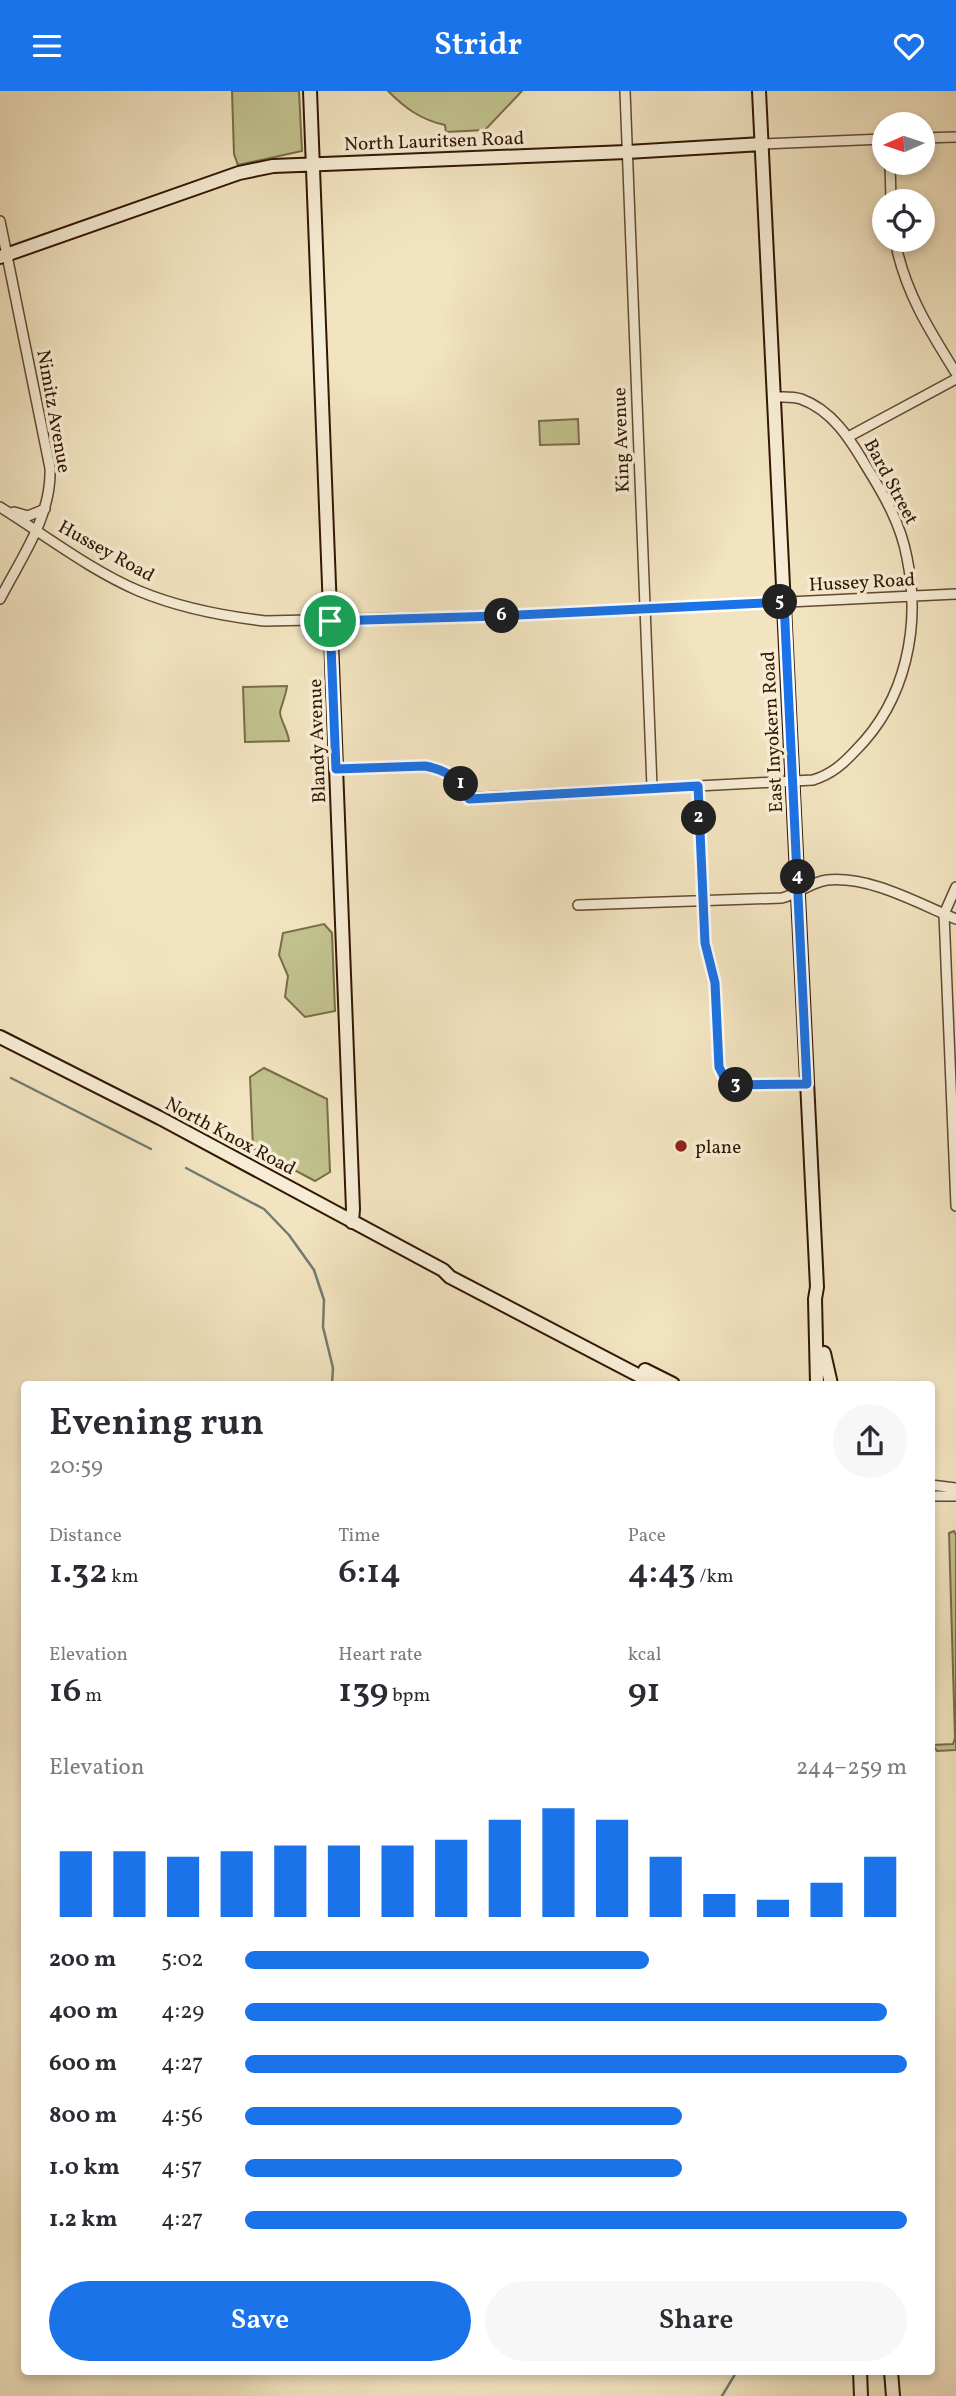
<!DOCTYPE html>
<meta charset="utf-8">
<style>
:root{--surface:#fff;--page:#f7f7f7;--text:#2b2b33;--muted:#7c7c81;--accent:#1a73e8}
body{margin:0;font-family:Vollkorn,serif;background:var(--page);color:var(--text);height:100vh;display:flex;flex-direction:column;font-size:26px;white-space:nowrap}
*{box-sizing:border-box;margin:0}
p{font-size:23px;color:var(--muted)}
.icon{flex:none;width:38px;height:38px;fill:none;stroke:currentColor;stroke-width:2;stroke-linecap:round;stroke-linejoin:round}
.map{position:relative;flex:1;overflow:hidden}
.panel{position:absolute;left:21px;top:1290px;width:914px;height:994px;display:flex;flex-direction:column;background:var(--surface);border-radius:7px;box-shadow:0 4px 10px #0003}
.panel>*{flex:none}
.needle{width:46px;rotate:267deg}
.controls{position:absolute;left:872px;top:21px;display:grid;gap:14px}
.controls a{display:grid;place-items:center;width:63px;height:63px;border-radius:50%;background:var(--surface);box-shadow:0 4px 10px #0003;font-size:35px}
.pin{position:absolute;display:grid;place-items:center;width:60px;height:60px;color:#fff;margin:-30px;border:4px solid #fff;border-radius:50%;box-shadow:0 2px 7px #0007}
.km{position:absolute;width:35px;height:35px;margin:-18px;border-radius:50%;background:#222;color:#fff;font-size:19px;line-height:35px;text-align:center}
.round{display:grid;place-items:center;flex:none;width:74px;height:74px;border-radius:37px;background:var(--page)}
.overview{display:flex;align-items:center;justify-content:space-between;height:119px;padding:0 28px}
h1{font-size:38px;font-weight:600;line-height:52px}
.metrics{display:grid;grid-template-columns:repeat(3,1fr);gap:10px;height:119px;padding:7px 28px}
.metrics div{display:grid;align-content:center}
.metrics b{font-size:35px;font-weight:600}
.metrics small{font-size:19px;font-weight:400}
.metrics p{font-size:19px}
.chart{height:196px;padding:14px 28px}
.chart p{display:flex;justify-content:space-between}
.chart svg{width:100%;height:126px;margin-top:7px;stroke:var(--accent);stroke-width:6}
.primary-button{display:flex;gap:14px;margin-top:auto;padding:14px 28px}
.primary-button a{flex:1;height:80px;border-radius:42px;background:var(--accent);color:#fff;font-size:28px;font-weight:600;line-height:80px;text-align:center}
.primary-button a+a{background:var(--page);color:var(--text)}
ul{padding:0 28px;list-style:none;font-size:23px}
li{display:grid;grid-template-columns:112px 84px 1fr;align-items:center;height:52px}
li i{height:18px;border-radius:9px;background:var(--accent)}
header{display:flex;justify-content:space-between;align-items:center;height:91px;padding:0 28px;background:var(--accent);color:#fff;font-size:32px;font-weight:600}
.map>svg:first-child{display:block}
.green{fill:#c1c28e;stroke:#7a6c48;stroke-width:2}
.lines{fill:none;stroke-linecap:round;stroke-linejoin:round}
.stream{stroke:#727b6f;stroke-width:2.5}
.street-casing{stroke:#634a32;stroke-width:12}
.secondary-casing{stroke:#331702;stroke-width:16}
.street{stroke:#f7edd6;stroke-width:9}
.secondary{stroke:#f7edd6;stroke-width:12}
.route-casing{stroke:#fff;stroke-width:14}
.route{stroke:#1a73e8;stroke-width:9}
.poi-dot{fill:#8f2418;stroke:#f7edd6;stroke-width:2.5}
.labels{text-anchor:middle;stroke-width:7;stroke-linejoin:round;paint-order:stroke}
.street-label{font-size:19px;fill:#331702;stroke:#f7edd6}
.poi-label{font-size:19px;fill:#331702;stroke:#f7edd6;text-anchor:start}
</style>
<header><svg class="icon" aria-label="menu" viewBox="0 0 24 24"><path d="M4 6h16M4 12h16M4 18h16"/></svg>Stridr<svg class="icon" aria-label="heart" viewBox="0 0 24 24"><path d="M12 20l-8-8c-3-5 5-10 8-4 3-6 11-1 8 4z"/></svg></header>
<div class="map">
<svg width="956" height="2305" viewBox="0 0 956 2305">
<rect width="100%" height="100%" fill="#f2e4c0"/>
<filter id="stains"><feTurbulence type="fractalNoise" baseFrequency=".00286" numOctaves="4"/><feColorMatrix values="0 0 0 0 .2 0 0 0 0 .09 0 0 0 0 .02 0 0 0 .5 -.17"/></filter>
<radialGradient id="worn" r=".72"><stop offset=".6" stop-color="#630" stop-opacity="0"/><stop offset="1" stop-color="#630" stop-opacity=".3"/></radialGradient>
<path class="green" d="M232,0H299L302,60L238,74L234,63Z
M388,0H522L485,39L446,41L445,34C421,29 405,17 388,0Z
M578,328L579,353L540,354L539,330Z
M287,595C286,605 280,617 280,622C281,630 288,640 289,650L245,651L243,596Z
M324,833L332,842L335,920L305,926L285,906L288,885L279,864L283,842Z
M264,977L327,1008L330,1081L315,1090L253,1057L250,986Z
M954,1440L956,1444V1659L937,1660L933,1654L953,1653L955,1647L949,1442Z"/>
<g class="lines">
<path class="stream" d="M11,987L151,1058
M186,1077L264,1118L289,1144L314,1179L324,1209L323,1236L333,1277L332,1293
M722,2305L737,2280"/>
<defs>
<path id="street" d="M625,0L652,696
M922,47L956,46
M762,53L884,48
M890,72L891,110
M0,130L50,377C52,425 21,467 0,508
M895,149C904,199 929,239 956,282
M848,346L956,288
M0,416C45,444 90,479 139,500C180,517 222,525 265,530L498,525L956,503
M14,421L28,425L45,418
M336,678L425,675C448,679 459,688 469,707L813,689C832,683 843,673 856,659C906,609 921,535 907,467C901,433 884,404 866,375C850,348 832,319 801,308C793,305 782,306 774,306
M698,695L705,852L715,892L719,976L728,994L807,993
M956,796L944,823L956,1115
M578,814L782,807C798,803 811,791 827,789C871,785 917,812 956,828
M931,1394L956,1397
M931,1405H956"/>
<path id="secondary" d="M310,0L353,1118L352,1131
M759,0L817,1196L815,1208L817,1293
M0,166L239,82L273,75L627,61L762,53
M0,946L160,1027L443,1179L450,1186L655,1293
M824,1262L831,1293
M645,1279L673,1293
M860,2280L861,2305
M891,2280L893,2305"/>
</defs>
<use href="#street" class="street-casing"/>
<use href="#secondary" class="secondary-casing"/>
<use href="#street" class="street"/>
<use href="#secondary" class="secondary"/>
</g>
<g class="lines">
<defs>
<path id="route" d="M784,511L807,993L728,994L719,976L715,892L705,852L698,695L469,708C459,688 448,679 425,675L336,678L330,530L498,525Z"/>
</defs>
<use href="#route" class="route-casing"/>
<use href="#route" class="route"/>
</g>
<circle class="poi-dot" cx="681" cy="1055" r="7"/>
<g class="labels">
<g class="street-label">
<text transform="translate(434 49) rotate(-2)" y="7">North Lauritsen Road</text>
<text transform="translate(55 320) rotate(80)" y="7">Nimitz Avenue</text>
<text transform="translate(620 349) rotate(-92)" y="7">King Avenue</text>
<text transform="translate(892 390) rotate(62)" y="7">Bard Street</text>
<text transform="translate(107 459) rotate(29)" y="7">Hussey Road</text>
<text transform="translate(862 490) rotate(-3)" y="7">Hussey Road</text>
<text transform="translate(771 641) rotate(-93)" y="7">East Inyokern Road</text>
<text transform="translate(316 650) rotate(-92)" y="7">Blandy Avenue</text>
<text transform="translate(231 1044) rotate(28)" y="7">North Knox Road</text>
</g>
<g class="poi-label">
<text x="695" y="1062">plane</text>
</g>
</g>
<rect width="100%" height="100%" filter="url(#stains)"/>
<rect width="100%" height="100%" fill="url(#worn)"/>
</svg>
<div class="controls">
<a><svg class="needle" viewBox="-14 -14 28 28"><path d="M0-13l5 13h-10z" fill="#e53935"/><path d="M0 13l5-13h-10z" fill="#7c7c81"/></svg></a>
<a><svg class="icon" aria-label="locate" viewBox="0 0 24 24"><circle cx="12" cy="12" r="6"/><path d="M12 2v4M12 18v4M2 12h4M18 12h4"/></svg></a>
</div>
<div class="pin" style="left:330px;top:530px;background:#1e9e55"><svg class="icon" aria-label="arrive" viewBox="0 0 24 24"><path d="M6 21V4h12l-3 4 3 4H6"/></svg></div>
<b class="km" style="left:461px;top:693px">1</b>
<b class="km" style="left:699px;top:727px">2</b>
<b class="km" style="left:736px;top:994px">3</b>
<b class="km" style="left:798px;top:786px">4</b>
<b class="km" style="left:780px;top:511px">5</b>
<b class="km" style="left:502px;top:525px">6</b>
<section class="panel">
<div class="overview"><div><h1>Evening run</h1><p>20:59</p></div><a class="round"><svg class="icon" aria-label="share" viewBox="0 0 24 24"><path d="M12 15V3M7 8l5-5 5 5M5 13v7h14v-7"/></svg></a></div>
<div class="metrics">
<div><p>Distance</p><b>1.32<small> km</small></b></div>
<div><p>Time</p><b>6:14</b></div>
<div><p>Pace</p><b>4:43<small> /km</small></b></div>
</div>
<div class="metrics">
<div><p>Elevation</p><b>16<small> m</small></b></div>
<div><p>Heart rate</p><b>139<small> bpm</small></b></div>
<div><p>kcal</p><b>91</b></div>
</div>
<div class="chart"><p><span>Elevation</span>244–259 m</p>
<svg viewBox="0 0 160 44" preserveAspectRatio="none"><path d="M5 44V21M15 44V21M25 44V23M35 44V21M45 44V19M55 44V19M65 44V19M75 44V17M85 44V10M95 44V6M105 44V10M115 44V23M125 44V36M135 44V38M145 44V32M155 44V23"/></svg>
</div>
<ul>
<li><b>200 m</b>5:02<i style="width:61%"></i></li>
<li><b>400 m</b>4:29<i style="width:97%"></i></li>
<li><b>600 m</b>4:27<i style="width:100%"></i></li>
<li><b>800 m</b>4:56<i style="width:66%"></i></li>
<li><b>1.0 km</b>4:57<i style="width:66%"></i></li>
<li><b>1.2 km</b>4:27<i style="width:100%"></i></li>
</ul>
<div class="primary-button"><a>Save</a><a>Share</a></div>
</section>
</div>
